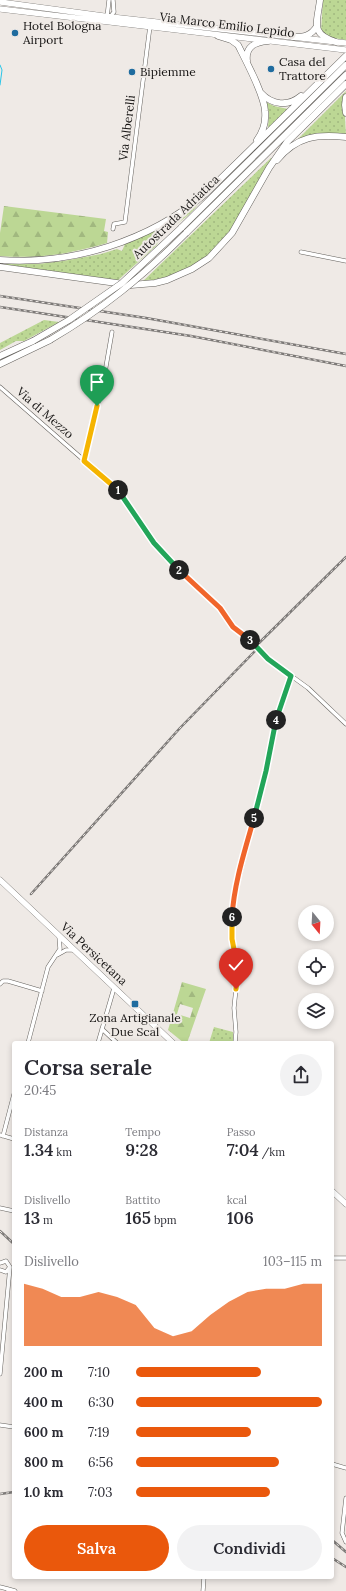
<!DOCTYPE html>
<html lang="it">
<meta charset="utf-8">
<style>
:root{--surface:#fff;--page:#f2f2f3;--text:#2b2b33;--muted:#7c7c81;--accent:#ea580c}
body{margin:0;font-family:Lora,serif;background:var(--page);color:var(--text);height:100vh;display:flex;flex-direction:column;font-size:15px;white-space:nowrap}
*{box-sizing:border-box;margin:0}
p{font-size:13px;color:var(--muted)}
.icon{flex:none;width:22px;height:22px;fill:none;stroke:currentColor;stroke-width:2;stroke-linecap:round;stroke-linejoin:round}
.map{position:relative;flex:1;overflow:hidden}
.side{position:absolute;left:12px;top:1041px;width:322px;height:538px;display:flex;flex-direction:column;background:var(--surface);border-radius:4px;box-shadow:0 2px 6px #0003}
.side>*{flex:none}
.needle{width:26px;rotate:162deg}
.buttons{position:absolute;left:298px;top:905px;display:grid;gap:8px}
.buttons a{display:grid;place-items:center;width:36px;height:36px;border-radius:50%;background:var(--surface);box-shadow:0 2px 6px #0003;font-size:20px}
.pin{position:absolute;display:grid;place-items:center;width:34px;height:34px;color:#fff;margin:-41px -17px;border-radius:50% 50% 50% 0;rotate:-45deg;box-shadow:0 0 4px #0007}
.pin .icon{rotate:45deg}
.km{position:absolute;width:20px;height:20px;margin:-10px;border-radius:50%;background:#222;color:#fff;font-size:11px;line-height:20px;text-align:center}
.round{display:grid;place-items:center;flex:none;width:42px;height:42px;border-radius:21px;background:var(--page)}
.summary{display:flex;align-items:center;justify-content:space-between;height:68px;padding:0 12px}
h1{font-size:22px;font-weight:600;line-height:30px}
.figures{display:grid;grid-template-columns:repeat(3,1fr);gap:6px;height:68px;padding:4px 12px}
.figures div{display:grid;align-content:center}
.figures b{font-size:17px;font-weight:600}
.figures small{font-size:11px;font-weight:400}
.figures p{font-size:11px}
.chart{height:112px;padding:8px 12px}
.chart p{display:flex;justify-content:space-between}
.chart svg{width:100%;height:72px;margin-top:4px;fill:var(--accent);opacity:.7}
.cta{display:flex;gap:8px;margin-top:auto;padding:8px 12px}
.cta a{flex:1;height:46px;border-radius:24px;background:var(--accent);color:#fff;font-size:16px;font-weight:600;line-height:46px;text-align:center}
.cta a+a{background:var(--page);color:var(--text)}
ul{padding:0 12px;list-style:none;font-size:13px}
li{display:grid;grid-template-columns:64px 48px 1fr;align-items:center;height:30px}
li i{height:10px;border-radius:5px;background:var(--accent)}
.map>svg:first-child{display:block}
.green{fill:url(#green-dots)}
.forest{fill:url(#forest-firs);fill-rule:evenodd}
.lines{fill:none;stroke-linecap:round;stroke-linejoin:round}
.stream{stroke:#28c5e8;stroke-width:1}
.street-casing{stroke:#65625e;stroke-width:4.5}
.primary-casing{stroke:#65625e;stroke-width:6}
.highway-casing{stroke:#65625e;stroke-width:7}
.street{stroke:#fff;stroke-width:3.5}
.primary{stroke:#fff;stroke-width:5.5}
.highway{stroke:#fff;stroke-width:6}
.rail-casing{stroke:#7c7977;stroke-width:2.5}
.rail{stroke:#efeae6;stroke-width:1;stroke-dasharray:3;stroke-linecap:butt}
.street-bridge-casing{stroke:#65625e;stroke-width:4.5;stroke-linecap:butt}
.highway-bridge-casing{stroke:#65625e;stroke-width:7;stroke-linecap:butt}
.street-bridge{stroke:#fff;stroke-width:3.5}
.highway-bridge{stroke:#fff;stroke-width:6}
.split-1-casing{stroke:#fff;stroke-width:8}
.split-2-casing{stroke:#fff;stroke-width:8}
.split-3-casing{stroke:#fff;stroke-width:8}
.split-4-casing{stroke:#fff;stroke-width:8}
.split-5-casing{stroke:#fff;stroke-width:8}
.split-6-casing{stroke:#fff;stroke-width:8}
.split-7-casing{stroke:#fff;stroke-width:8}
.split-1{stroke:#f5b400;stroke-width:5}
.split-2{stroke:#22a559;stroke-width:5}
.split-3{stroke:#f0652b;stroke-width:5}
.split-4{stroke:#22a559;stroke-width:5}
.split-5{stroke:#22a559;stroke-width:5}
.split-6{stroke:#f0652b;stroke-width:5}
.split-7{stroke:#f5b400;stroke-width:5}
.poi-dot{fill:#1f6c9f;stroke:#efeae6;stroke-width:1.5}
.labels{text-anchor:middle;stroke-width:4;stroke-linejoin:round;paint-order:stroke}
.street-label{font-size:12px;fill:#161413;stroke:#efeae6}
.poi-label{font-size:12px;fill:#161413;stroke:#efeae6;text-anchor:start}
</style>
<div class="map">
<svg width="346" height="1591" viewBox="0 0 346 1591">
<defs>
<pattern id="green-dots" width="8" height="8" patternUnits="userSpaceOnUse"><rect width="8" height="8" fill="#bcd794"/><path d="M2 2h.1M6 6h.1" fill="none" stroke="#a1b87f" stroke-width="1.8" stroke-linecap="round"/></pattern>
<pattern id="forest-firs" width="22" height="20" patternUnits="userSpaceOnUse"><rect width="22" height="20" fill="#bcd794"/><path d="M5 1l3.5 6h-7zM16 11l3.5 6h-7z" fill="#a1b87f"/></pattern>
</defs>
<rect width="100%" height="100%" fill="#efeae6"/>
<path class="green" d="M323,0H346V40L327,37L321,31Z
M346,91L344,100L346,136L295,142Z
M266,102L274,106L288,109L268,128L269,113Z
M271,158L272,159L230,232L208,256L179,274L141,283Z
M198,204C188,220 165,228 156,246L116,282L0,264H38L63,261L101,254L117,249L122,251L125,244L161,228Z
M44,320L59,322L24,341H16L0,350V343Z
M214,1027L233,1032V1043H209Z"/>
<path class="forest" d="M4,206L106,219L104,231L108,232L107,243C70,254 38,259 0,256V233Z
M182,982L206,989L187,1043H184L168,1030ZM180,1004L193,1008L190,1018L177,1014Z"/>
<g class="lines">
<path class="stream" d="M0,65L2,70L0,85"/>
<defs>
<path id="street" d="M107,17L109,0
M109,18L114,12L113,0
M113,229L114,224L125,222L150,26
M301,252L346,261
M0,387L118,490L143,529L165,557L220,608L233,627L254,645
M84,461L104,378L112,332
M259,649L268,659L308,688L346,724
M57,955L66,950H73
M0,984L3,981H8L42,991
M102,1029L117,1043
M28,1043L48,967L60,949L59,936
M98,1043L114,988
M235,1043L236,1032L234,1008L238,969L232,939L233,901L266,771L276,718L291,676
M0,1135L14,1139
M3,1136L14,1094
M0,1208L14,1211
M332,1258H346
M0,1263L6,1261L10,1267L0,1374
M0,1270L6,1272L9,1268
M0,1425L14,1427
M332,1464L346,1468
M346,1498L342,1533L346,1542
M0,1587L8,1589
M8,1591V1589L15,1591
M203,1591L204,1577"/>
<path id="primary" d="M0,2L111,17L346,43
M0,9L346,50
M0,880L173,1043
M332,1191L346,1204"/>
<path id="highway" d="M320,0C317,23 310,34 336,42
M218,36L231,40L238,45C246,61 264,94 265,111C266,121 263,132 257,140
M293,37C304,37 311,36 317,26
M247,61C245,46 256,42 268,41
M261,93C272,105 288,107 301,96
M346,97L345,105L346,113
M277,160C297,136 317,134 346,137
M181,228L346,65
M186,233L346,75
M0,260C73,265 149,241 205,194L346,56
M0,267L131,285L155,283L167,280L192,269L209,258L232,233L269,168L287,142L346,84
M0,356L33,341
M0,364L50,340"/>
</defs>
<use href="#street" class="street-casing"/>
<use href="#primary" class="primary-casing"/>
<use href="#highway" class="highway-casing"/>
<use href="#street" class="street"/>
<use href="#primary" class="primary"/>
<use href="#highway" class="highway"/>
<defs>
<path id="rail" d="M0,296L146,318L346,354
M0,307L191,336L346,366
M258,644L346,557
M31,894L180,728L256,650
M0,1231L14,1244
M0,1494L14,1492
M332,1540L346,1552
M332,1558L346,1567"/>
</defs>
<use href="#rail" class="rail-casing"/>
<use href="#rail" class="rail"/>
<defs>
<path id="street-bridge" d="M254,645L259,649"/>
<path id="highway-bridge" d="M50,340C103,309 142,277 186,233
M33,341L69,320L122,283L181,228"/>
</defs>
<use href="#street-bridge" class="street-bridge-casing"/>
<use href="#highway-bridge" class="highway-bridge-casing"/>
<use href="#street-bridge" class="street-bridge"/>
<use href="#highway-bridge" class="highway-bridge"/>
</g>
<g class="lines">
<defs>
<path id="split-1" d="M97,406L84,461L118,490"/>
<path id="split-2" d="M118,490L154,543L179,570"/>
<path id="split-3" d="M179,570L220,608L233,627L250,640"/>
<path id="split-4" d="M250,640L268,659L291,676L276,720"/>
<path id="split-5" d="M254,818L266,771L276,720"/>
<path id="split-6" d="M232,917C234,883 245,850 254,818"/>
<path id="split-7" d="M232,917V939L238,970L236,989"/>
</defs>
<use href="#split-1" class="split-1-casing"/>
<use href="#split-2" class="split-2-casing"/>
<use href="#split-3" class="split-3-casing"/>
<use href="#split-4" class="split-4-casing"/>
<use href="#split-5" class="split-5-casing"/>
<use href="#split-6" class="split-6-casing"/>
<use href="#split-7" class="split-7-casing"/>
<use href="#split-1" class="split-1"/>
<use href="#split-2" class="split-2"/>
<use href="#split-3" class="split-3"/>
<use href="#split-4" class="split-4"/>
<use href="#split-5" class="split-5"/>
<use href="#split-6" class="split-6"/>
<use href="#split-7" class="split-7"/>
</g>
<g class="poi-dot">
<circle cx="15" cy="33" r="4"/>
<circle cx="271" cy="69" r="4"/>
<circle cx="132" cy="72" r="4"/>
<rect x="131" y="1000" width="8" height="8" rx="2"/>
</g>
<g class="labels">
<g class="street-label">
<text transform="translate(227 25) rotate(7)" y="4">Via Marco Emilio Lepido</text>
<text transform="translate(127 128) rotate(-83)" y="4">Via Alberelli</text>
<text transform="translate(176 217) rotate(-44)" y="4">Autostrada Adriatica</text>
<text transform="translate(45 413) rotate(41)" y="4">Via di Mezzo</text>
<text transform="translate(94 954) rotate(43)" y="4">Via Persicetana</text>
</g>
<g class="poi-label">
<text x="23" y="30">Hotel Bologna<tspan x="23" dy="14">Airport</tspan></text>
<text x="279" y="66">Casa del<tspan x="279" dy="14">Trattore</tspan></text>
<text x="140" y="76">Bipiemme</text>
<text x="135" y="1022" text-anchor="middle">Zona Artigianale<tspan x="135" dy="14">Due Scal</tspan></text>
</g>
</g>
</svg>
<div class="buttons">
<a><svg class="needle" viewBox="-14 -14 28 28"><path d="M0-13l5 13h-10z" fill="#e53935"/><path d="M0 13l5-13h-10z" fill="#7c7c81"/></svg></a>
<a><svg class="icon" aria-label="locate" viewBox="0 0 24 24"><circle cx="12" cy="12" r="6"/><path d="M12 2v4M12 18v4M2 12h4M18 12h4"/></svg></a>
<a><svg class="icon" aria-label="layers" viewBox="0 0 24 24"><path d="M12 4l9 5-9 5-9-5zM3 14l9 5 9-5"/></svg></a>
</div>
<div class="pin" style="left:97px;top:406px;background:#1e9e55"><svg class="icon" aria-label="arrive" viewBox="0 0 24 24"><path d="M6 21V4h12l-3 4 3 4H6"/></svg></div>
<div class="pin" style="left:236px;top:989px;background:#d93025"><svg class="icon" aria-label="check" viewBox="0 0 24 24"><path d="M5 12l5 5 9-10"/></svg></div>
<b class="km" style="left:118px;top:490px">1</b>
<b class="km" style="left:179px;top:570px">2</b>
<b class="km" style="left:250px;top:640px">3</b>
<b class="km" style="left:276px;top:720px">4</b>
<b class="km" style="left:254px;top:818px">5</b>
<b class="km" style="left:232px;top:917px">6</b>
<section class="side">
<div class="summary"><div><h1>Corsa serale</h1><p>20:45</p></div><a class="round"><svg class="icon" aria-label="share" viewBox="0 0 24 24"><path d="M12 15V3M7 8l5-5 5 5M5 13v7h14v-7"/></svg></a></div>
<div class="figures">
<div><p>Distanza</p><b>1.34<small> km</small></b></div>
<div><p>Tempo</p><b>9:28</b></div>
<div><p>Passo</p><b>7:04<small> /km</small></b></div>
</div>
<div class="figures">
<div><p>Dislivello</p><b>13<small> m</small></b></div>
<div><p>Battito</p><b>165<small> bpm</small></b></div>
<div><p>kcal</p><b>106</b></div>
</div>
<div class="chart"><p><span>Dislivello</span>103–115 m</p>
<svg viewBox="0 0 160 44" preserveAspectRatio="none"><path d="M0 44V6L10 9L20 14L30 14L40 11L50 14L60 19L70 33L80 38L90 35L100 25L110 17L120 11L130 9L140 9L150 6L160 6V44z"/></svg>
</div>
<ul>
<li><b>200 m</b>7:10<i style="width:67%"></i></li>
<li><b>400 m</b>6:30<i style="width:100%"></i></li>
<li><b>600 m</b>7:19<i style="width:62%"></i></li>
<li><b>800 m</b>6:56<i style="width:77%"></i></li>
<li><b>1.0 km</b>7:03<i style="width:72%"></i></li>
</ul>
<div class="cta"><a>Salva</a><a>Condividi</a></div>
</section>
</div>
